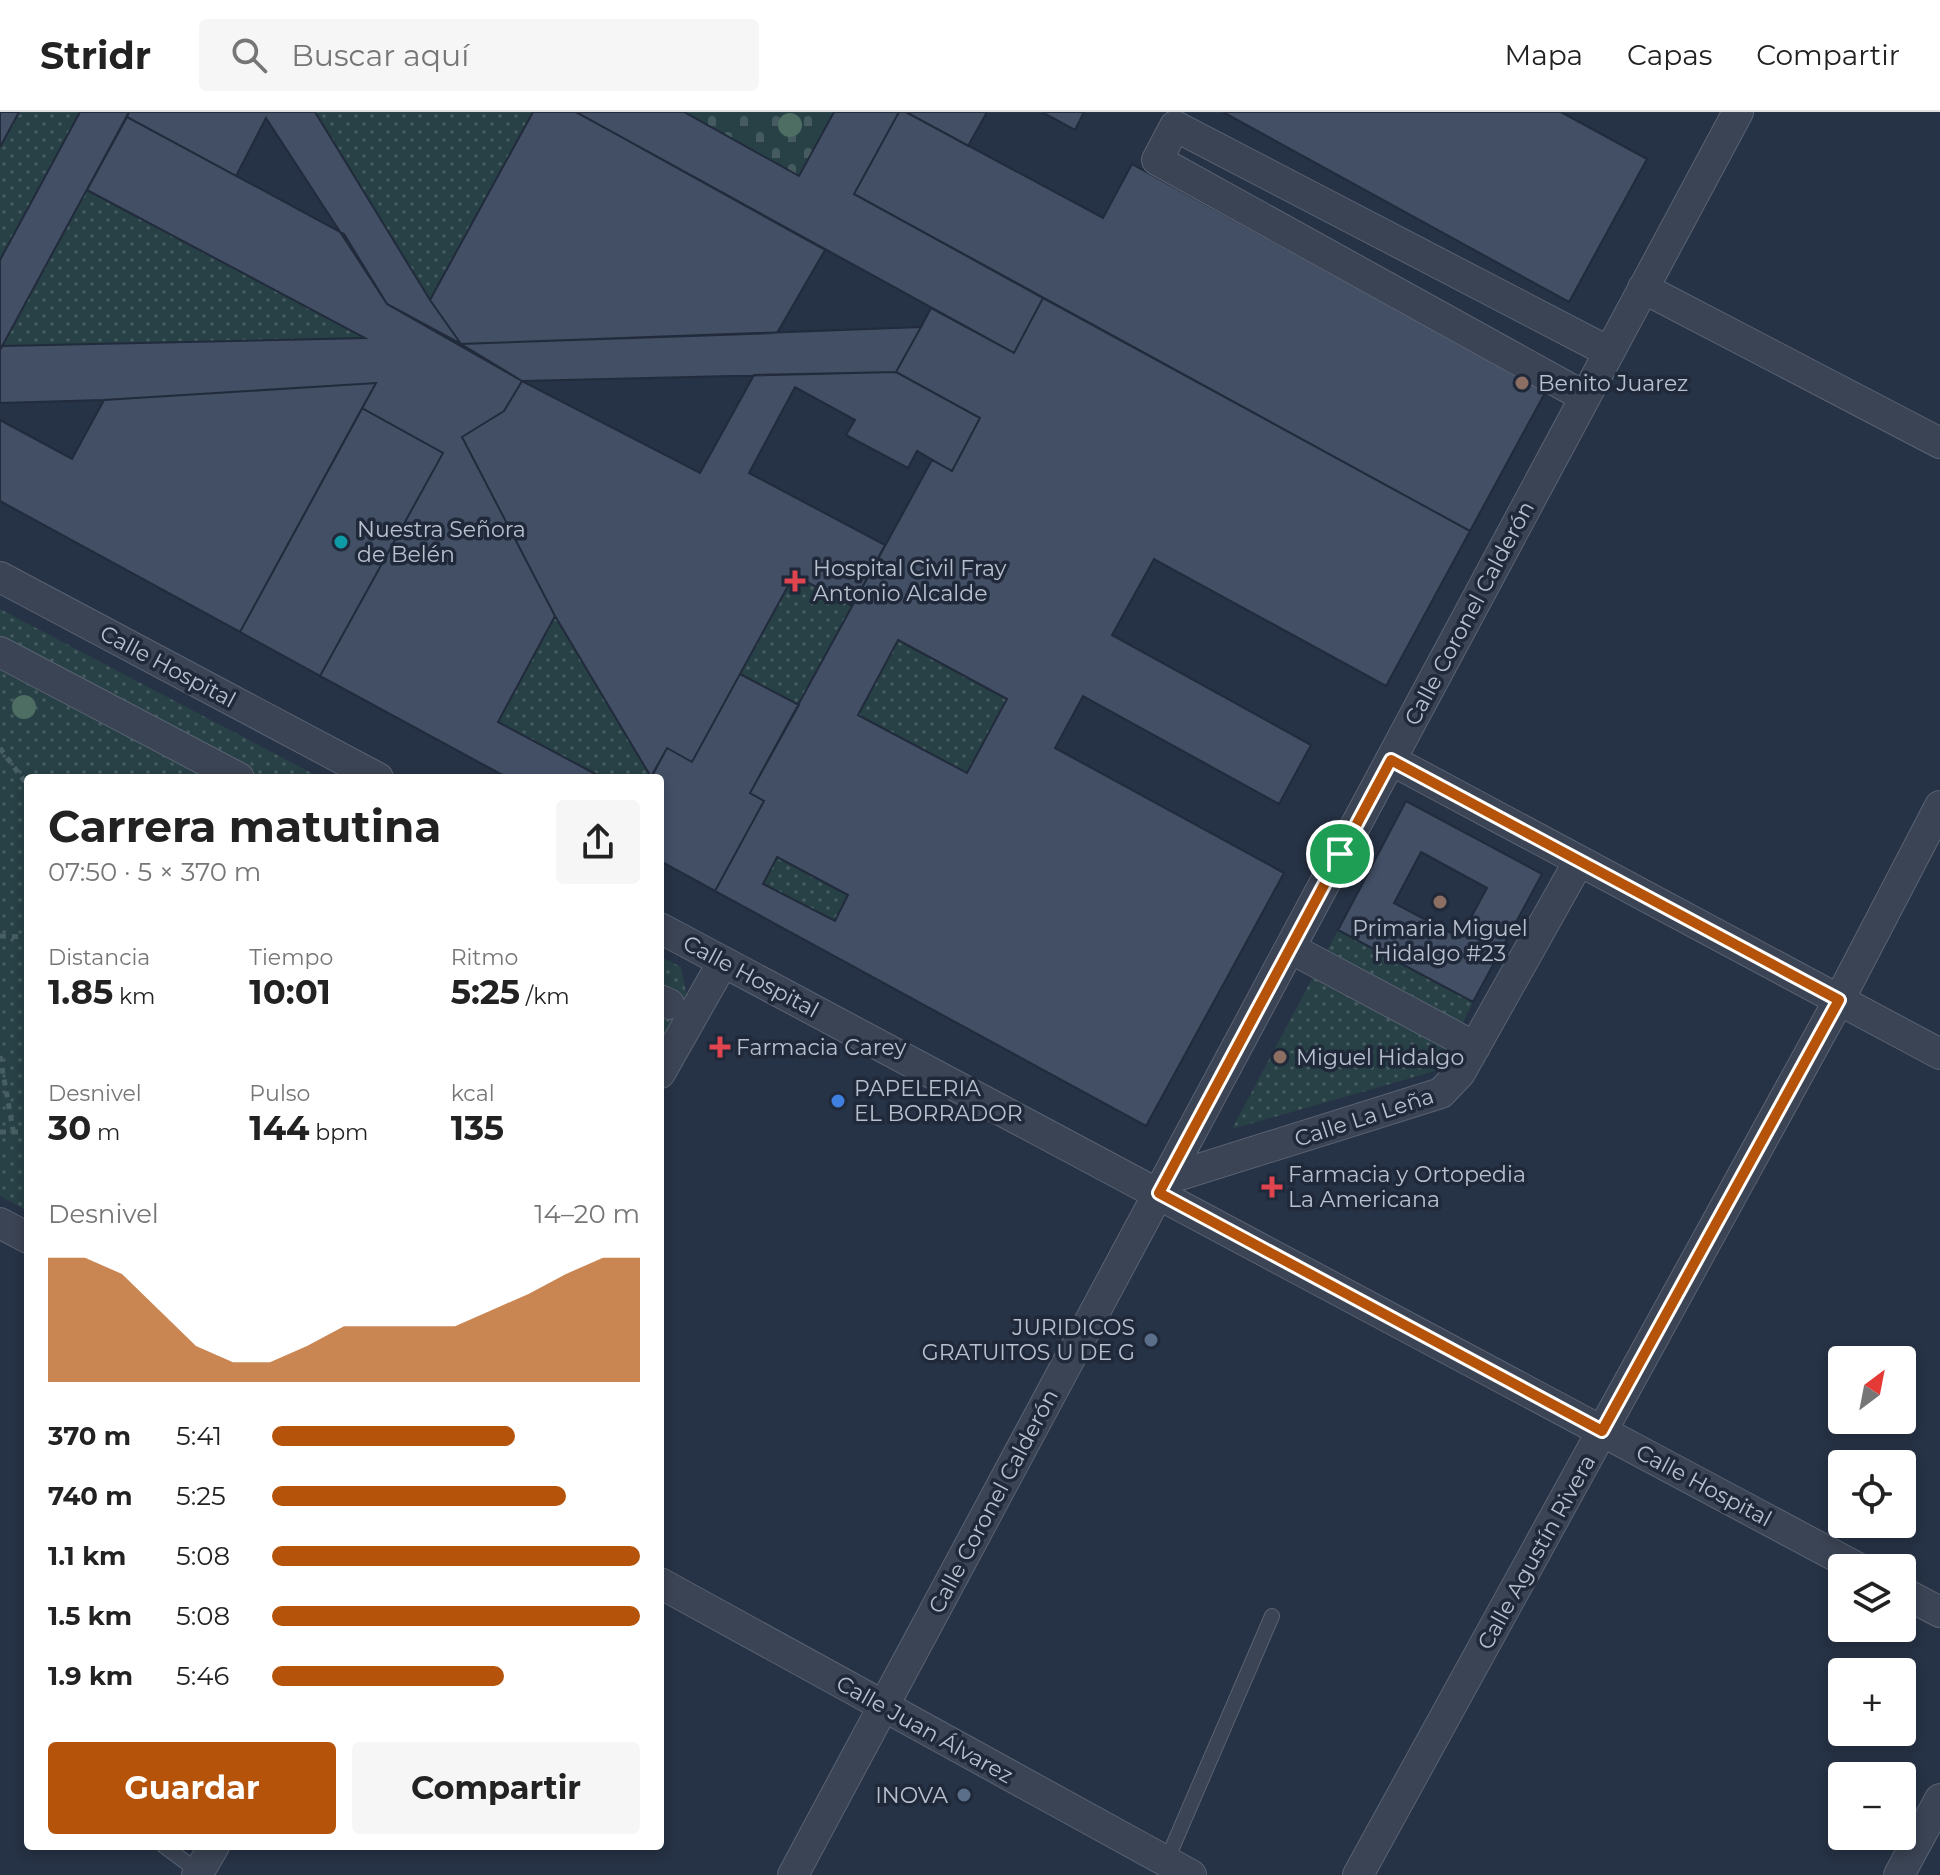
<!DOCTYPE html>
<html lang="es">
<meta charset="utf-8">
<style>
:root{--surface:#fff;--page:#f6f6f6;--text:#222;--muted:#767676;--line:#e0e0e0;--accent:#b45309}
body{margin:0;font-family:Montserrat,sans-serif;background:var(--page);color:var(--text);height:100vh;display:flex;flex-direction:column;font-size:30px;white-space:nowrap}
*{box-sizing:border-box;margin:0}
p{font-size:26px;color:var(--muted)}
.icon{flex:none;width:44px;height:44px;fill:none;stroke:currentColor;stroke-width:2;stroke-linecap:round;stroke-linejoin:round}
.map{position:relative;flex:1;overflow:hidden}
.drawer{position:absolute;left:24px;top:662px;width:640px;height:1076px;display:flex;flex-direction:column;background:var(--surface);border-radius:8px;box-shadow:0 4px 12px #0003}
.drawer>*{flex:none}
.needle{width:52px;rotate:32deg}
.tools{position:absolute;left:1828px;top:1234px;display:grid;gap:16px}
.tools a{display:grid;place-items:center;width:88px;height:88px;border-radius:8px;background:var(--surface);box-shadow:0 4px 12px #0003;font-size:40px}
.pin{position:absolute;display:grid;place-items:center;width:68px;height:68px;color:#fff;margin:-34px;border:4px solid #fff;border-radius:50%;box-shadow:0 2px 8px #0007}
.round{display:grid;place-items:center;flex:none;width:84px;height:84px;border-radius:8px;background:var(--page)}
.overview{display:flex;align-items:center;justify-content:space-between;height:136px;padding:0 24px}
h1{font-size:44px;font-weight:700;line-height:60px}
.figures{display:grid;grid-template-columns:repeat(3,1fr);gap:12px;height:136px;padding:8px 24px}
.figures div{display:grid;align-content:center}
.figures b{font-size:34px;font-weight:700}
.figures small{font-size:22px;font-weight:400}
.figures p{font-size:22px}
.chart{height:224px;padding:16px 24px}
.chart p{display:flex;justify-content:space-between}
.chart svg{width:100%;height:144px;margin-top:8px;fill:var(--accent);opacity:.7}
.action{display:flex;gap:16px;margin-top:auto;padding:16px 24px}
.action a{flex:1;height:92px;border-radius:8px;background:var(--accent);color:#fff;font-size:32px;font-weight:700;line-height:92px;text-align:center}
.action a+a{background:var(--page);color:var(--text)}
ul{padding:0 24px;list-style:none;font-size:26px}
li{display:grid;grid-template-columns:128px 96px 1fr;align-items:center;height:60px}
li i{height:20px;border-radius:10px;background:var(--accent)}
header{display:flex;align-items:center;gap:48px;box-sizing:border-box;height:112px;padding:0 40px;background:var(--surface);border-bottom:2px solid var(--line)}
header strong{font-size:38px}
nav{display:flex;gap:44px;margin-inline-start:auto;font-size:28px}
.search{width:560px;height:72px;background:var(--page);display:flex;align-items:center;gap:20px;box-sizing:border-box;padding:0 28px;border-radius:8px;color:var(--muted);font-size:30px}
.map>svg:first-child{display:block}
.cemetery{fill:url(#cemetery-stones)}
.park{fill:url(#park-dots)}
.building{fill:#424f65;stroke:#212b3c;stroke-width:2;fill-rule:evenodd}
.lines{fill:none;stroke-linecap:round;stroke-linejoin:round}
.lane-casing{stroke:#596272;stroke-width:16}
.street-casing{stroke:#596272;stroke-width:32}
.path{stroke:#475e62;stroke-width:5;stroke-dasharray:6 6;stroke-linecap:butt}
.lane{stroke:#3b4454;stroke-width:14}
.street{stroke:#3b4454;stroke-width:30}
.tree{fill:#4e6e63}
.route-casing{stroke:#fff;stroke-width:16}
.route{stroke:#b45309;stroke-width:10}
.education-dot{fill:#8d6e63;stroke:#1f293a;stroke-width:3}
.culture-dot{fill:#0f9aa8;stroke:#1f293a;stroke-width:3}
.health-dot{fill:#e0444e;stroke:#1f293a;stroke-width:3}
.shop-dot{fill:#3f7fe0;stroke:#1f293a;stroke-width:3}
.service-dot{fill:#5c6f8a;stroke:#1f293a;stroke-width:3}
.labels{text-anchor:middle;stroke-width:7;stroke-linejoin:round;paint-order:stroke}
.poi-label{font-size:22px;fill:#b8c0ce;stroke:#1f293a;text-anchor:start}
.street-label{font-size:22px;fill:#b8c0ce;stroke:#1f293a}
</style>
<header>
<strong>Stridr</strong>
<div class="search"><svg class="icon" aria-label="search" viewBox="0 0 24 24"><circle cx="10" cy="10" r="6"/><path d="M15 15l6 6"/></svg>Buscar aquí</div>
<nav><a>Mapa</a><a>Capas</a><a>Compartir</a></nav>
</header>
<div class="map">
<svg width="1940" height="1763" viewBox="0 0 1940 1763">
<defs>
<pattern id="cemetery-stones" width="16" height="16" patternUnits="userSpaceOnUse" patternTransform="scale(2)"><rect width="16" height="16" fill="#284146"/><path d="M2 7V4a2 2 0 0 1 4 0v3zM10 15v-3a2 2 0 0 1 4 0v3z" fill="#455b60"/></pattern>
<pattern id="park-dots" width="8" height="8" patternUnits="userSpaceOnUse" patternTransform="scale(2)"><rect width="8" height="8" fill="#284146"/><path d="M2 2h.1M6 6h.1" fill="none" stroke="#455b60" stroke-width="1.8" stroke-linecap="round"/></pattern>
</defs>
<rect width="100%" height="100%" fill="#263245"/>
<path class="cemetery" d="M684,0H834L799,64Z"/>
<path class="park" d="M19,0H80L0,148V35Z
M315,0H533L430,188Z
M87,78L365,226L2,234Z
M794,463L852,494L799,593L740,562Z
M0,497L321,666H28V1099L0,1084Z
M555,504L651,665V666H603L498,610Z
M898,528L1007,587L967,661L858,603Z
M777,745L848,783L835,809L763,772Z
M1338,818L1473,890L1439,958L1232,1017Z
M660,844L681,855L689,894L660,945Z"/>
<path class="building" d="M0,0H19L0,35Z
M80,0H129L0,238V148Z
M129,0H315L430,188L461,232L387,192L266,6L236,64L127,5Z
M533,0H576L825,138L777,221L461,232L430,188Z
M576,0H684L799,64L834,0H899L854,82L1043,186L1014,241Z
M899,0H906L1103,106L1132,52L1546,279L1470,419L854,82Z
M906,0H987L968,34Z
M1042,0H1084L1075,18Z
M1223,0H1561L1647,47L1569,190Z
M127,5L344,122L387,192L522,269L504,299L462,325L555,504L498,610L603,666H508L320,564L443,341L362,296L376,271L104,288L0,291V238L2,234L365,226L87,78Z
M1043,186L1470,419L1386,574L1154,447L1112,523L1311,633L1279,692L1083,584L1055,636L1284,761L1146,1014L715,779L764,689L750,681L932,348L952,359L980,306L896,260L921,215L931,196L1014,241ZM898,528L1007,587L967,661L858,603ZM777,745L848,783L835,809L763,772Z
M921,215L896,260L522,269L461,232Z
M896,260L980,306L952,359L917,339L908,356L846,323L855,308L795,275L749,361L885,433L852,494L794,463L692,650L667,636L651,665L555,504L462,325L504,299L522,269L700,361L754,263Z
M376,271L240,520L0,389V308L72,347L104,288Z
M362,296L443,341L320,564L240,520Z
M740,562L799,593L750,681L764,689L715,779L660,749V666H651L667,636L692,650Z
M1406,689L1542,762L1473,890L1338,818ZM1421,740L1487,776L1460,826L1394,791Z"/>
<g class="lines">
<defs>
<path id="lane" d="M164,1734L199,1760
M1166,1750L1272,1504"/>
<path id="street" d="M1643,176L1940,331
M1585,285L1157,48L1175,14L1609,240
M0,465L378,666
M0,540L239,666
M1391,648L1940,942
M660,816L1858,1456
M1290,836L1475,935
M660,888L669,892
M660,961L723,850
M1167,1067L1441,981L1460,961L1579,749
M0,1111L28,1126
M660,1471L1191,1763
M1902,1480L1940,1500
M197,1763L214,1734
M793,1763L1738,0
M1358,1763L1839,888L1940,694
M1899,1763L1940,1687"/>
</defs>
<use href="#lane" class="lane-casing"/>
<use href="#street" class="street-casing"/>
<path class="path" d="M0,636L28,674
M0,824L28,825
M0,944L13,1018
M0,1020H28"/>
<use href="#lane" class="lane"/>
<use href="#street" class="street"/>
</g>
<g class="tree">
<circle cx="790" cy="13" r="12"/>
<circle cx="24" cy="595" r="12"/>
</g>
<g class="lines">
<defs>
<path id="route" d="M1391,648L1839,888L1602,1319L1159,1081Z"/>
</defs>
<use href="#route" class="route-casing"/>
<use href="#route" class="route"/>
</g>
<g class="education-dot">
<circle cx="1522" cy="271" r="8"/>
<circle cx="1440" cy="790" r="8"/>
<circle cx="1280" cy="945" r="8"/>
</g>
<circle class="culture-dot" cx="341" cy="430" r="8"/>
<g class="health-dot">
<path d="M791 457h8v8h8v8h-8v8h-8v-8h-8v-8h8z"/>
<path d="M716 923h8v8h8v8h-8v8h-8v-8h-8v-8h8z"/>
<path d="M1268 1063h8v8h8v8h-8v8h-8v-8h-8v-8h8z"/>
</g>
<circle class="shop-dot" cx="838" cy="989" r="8"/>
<g class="service-dot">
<circle cx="1151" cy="1228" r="8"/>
<circle cx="964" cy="1683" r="8"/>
</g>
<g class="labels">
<g class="poi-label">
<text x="1538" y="279">Benito Juarez</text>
<text x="357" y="425">Nuestra Señora<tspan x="357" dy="25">de Belén</tspan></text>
<text x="813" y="464">Hospital Civil Fray<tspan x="813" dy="25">Antonio Alcalde</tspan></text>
<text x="1440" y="824" text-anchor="middle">Primaria Miguel<tspan x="1440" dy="25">Hidalgo #23</tspan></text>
<text x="736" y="943">Farmacia Carey</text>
<text x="1296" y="953">Miguel Hidalgo</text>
<text x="854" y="984">PAPELERIA<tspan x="854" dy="25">EL BORRADOR</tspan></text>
<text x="1288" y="1070">Farmacia y Ortopedia<tspan x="1288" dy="25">La Americana</tspan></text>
<text x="1135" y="1223" text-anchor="end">JURIDICOS<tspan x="1135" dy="25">GRATUITOS U DE G</tspan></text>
<text x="948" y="1691" text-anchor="end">INOVA</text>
</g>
<g class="street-label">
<text transform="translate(1469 501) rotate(-62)" y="8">Calle Coronel Calderón</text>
<text transform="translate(168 554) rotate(28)" y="8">Calle Hospital</text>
<text transform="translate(751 864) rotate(28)" y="8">Calle Hospital</text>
<text transform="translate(1364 1005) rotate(-18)" y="8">Calle La Leña</text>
<text transform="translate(1704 1373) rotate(28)" y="8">Calle Hospital</text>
<text transform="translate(993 1389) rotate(-62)" y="8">Calle Coronel Calderón</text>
<text transform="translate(1536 1440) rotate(-61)" y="8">Calle Agustín Rivera</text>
<text transform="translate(925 1617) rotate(29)" y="8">Calle Juan Álvarez</text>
</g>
</g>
</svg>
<div class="tools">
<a><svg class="needle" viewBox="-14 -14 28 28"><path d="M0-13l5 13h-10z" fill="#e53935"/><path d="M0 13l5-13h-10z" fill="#767676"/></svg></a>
<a><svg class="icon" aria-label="locate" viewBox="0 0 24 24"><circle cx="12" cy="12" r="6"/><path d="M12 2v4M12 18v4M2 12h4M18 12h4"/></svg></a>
<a><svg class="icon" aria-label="layers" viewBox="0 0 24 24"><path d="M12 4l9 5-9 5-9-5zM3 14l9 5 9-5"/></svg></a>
<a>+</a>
<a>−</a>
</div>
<div class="pin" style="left:1340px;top:742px;background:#1e9e55"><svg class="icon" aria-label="arrive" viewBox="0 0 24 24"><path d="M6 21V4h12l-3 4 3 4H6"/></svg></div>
<section class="drawer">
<div class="overview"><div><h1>Carrera matutina</h1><p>07:50 · 5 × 370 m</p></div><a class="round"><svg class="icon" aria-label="share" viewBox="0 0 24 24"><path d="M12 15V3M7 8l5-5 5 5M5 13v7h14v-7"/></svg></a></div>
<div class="figures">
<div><p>Distancia</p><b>1.85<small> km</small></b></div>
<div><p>Tiempo</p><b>10:01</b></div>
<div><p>Ritmo</p><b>5:25<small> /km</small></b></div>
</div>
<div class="figures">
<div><p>Desnivel</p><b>30<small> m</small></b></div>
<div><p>Pulso</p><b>144<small> bpm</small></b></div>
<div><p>kcal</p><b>135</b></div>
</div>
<div class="chart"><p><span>Desnivel</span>14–20 m</p>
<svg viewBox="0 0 160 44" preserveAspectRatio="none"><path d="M0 44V6L10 6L20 11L30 22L40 33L50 38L60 38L70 33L80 27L90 27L100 27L110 27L120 22L130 17L140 11L150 6L160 6V44z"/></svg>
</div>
<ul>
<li><b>370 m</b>5:41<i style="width:66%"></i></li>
<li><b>740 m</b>5:25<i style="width:80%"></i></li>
<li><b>1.1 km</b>5:08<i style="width:100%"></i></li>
<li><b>1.5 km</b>5:08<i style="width:100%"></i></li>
<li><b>1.9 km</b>5:46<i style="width:63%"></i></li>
</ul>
<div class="action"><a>Guardar</a><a>Compartir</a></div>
</section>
</div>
